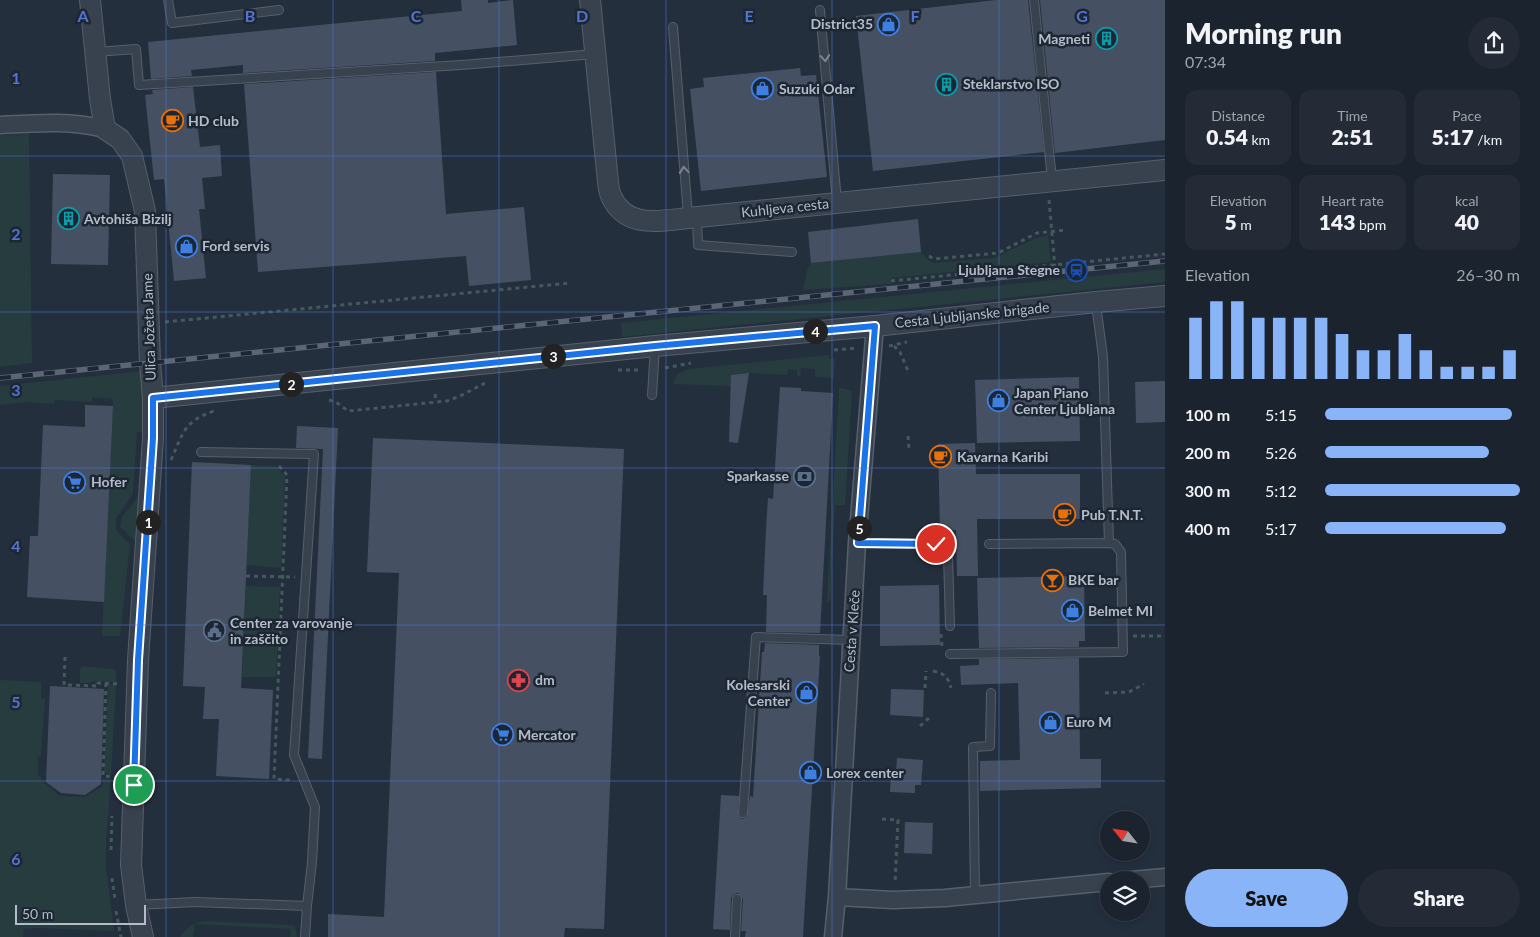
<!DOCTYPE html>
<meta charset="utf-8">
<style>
:root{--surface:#1b232e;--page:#242b36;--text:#f1f3f6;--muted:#a0a4aa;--line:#39404a;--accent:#8ab4f8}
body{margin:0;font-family:Lato,sans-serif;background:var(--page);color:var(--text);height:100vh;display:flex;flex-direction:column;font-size:19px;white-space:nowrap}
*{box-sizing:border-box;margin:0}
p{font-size:16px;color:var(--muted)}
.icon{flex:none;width:28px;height:28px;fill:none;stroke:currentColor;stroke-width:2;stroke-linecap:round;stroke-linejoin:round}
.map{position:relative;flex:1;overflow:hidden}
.side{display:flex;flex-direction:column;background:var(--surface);width:375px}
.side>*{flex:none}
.needle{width:32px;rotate:300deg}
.fabs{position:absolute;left:1100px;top:811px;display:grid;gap:10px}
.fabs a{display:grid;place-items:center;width:50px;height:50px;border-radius:50%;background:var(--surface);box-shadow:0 2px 8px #0003,0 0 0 1px var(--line);font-size:25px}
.scale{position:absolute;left:15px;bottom:12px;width:131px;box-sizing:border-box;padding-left:5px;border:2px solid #b4bcc9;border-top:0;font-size:14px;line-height:18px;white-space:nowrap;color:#b4bcc9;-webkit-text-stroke:4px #1d2633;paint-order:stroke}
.pin{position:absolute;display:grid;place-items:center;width:42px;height:42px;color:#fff;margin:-21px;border:2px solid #fff;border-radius:50%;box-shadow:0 1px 5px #0007}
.km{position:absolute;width:25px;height:25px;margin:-12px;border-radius:50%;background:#222;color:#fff;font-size:14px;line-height:25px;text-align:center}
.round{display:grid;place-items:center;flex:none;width:52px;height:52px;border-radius:26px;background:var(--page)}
.head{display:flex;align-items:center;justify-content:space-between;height:85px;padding:0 20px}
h1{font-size:28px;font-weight:800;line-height:38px}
.stats{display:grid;grid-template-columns:repeat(3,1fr);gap:8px;height:85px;padding:5px 20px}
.stats div{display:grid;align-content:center;border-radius:12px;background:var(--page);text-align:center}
.stats b{font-size:21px;font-weight:800}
.stats small{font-size:14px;font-weight:400}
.stats p{font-size:14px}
.chart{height:140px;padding:10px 20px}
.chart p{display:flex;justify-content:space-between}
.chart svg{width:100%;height:90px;margin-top:5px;stroke:var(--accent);stroke-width:6}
.cta{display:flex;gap:10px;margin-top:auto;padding:10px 20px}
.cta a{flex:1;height:58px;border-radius:30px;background:var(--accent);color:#111;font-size:20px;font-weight:800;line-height:58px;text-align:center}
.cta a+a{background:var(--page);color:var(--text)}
ul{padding:0 20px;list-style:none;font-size:16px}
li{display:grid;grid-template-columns:80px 60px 1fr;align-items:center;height:38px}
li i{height:12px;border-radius:6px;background:var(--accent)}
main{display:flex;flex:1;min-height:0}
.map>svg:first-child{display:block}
.green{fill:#263c3f}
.building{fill:#455162}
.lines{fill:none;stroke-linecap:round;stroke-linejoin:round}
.service-casing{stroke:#565f6c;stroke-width:10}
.minor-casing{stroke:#565f6c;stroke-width:19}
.tertiary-casing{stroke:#565f6c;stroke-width:22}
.path{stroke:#44595c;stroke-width:3;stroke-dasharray:4 4;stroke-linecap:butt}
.service{stroke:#38414e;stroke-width:8}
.minor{stroke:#38414e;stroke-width:16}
.tertiary{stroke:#38414e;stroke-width:20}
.rail-casing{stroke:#5a6575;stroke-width:5.5}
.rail{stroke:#1d2633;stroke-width:4;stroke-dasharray:11;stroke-linecap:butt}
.oneway{stroke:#7c8592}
.route-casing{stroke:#fff;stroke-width:10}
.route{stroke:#1a73e8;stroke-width:6}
.grid{fill:none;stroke:#5274d3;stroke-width:1;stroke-opacity:0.55}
.labels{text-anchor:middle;stroke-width:5;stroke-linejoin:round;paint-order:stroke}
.poi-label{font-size:14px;font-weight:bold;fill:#b4bcc9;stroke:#1d2633;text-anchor:start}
.street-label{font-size:14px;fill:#b4bcc9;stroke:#1d2633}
.grid-label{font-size:16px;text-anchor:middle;font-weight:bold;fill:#5274d3;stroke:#1d2633;stroke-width:5;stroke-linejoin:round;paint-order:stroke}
</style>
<main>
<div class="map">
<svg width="1165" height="937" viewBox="0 0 1165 937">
<rect width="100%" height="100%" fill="#242f3e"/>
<path class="green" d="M29,134L32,363L0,367V135Z
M1048,235L1051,262L891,278V284L803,290L807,270L811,263L921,252L929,261L934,263L994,258L1034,239Z
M1165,269V282L622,337L621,323Z
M829,355V359H835L834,378L815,377V369L801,368L800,376H797V370L788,369L787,375L749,373L731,375V386L673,384L677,374L689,369Z
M142,371V432H137L133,494L116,518V530L130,544L120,636H102L113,399L92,397V402L55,400L54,404L27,402L0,405V386Z
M839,388L846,389L852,392L845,505H835L830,602H827Z
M251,465L276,466L285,477L281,568L246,565Z
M138,497L135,541L120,527L122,517Z
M246,586L280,587L276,677H242Z
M83,666L113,669L116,671V682L91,681L90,683H80V669Z
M0,680L41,682V698L45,699L41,756L38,757V776L41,777V780L60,796L85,797L103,786V778L111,779L106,842V866L114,931L35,928L24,929L23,937H0Z
M108,684L116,685L111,775L104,772Z
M206,921L289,925L295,926L297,937H290L291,929L195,924L193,937H180C186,927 195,922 206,921Z"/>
<path class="building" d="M461,0H488V3L513,0L517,45L435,53V61L243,73V65L191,70L192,76L151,79L148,42L462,11Z
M996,0H1028L1044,152L873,171L856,16Z
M1040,0H1165V140L1055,153Z
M800,68L801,76L816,75L827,177L701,191L690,89L704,87L703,78Z
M436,72L446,214L524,207L531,280L469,286L466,256L258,272L244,84Z
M193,87L200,147L220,145L222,176L202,178L205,209H199L206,278L174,281L164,179L154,180L145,95L153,94L152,90Z
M53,174L110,175L108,265L51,264Z
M918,219L921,252L811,263L808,232Z
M749,373L738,443L729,442L731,375Z
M1079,377L1080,441L977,443L975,380Z
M1165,381V422L1136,423L1135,382Z
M780,387L801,388V391L833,393L820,633L766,632L767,595H763L766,529L768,498L773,499Z
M85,405L113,406L104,602L27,597L30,536H38L43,425L85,427Z
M297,426L338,428L322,759L308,758L323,449L296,448Z
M373,438L624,449L604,929L565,928L564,937H328V914L384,917L399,573L367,572Z
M975,443L976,474H1080V519H977L978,576H957L956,530H940L938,444Z
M192,462L251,465L241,688L273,690L269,779L216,776L219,719H203L205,687L183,686Z
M1084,576L1085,641H1079V647L979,648L977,578Z
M939,585L940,645L880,646V586Z
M765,643L819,645V656H820L803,937H745L746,931H741L743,899L738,893L734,894L731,898L730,930L713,929L721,795L739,796L738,815L742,819L747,817L750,796L753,797L762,652H764Z
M1079,658L1080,759H1101V788L980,791V761L1020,760L1018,683L961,685L960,666L979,665V659Z
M50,686L104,689L101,784L85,795L61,793L46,782Z
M891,689L924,690L923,717L890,715Z
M897,758L923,760L921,785H915V793L890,792L891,773H896Z
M905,822L933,823L932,854L904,853Z"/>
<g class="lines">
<defs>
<path id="service" d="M168,0L172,23L279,10
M1034,0L1052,180
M820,10L837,202
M673,27L688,216
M95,52L136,49L139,85L461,65L595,54
M697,219L698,245L792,252
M652,395L655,347
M201,452L314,454L294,755L315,807L312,862L307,906L305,937
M857,543L936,544L948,555L950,626
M989,544L1109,543L1103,357L1096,304
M950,654L1123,652L1121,552L1115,544L1109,543
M743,813L756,637L851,640
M975,895L973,747L990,746L991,693
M136,905L195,902L307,906
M735,937L737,899"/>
<path id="minor" d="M0,125C35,123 71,120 105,129
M1131,880L1165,877
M837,897L893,900L945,898L1109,882
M833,937L837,897L857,543L875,326"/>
<path id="tertiary" d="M90,0L100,99L105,129L120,139L132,156L145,211L150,363L153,398V438L138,660L131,865L136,905L143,937
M590,0L607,172C608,180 608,189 611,196C626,229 659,221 688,218L1165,170
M153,398L655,346L875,326L1096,302L1165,296"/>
</defs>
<use href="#service" class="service-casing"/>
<use href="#minor" class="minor-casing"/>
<use href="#tertiary" class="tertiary-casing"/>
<path class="path" d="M1049,200L1055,268
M929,256L934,259L998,253L1037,233L1066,230
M891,281L1165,254
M165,322L570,283
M889,346L907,342
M894,346L900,352L908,371
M834,350L858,348
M665,368L691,363
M618,370H642
M435,394L436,402
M329,400L336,402L348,411L447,401L460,396L485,383
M908,436L909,450
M171,460C183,433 184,421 214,411
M279,466L287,475L274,779L290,780L291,782
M246,576L295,577
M941,634L942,647
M1133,636H1165
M65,657L64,685L98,686V683L120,684
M933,671C944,673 948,677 951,688
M106,683L103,776L116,777
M925,688L926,671
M1105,693L1129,692L1144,684
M920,726L929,718
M882,819L898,820L895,884
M111,850L112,816
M112,878L115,899
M116,911L121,937"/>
<use href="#service" class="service"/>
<use href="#minor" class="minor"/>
<use href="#tertiary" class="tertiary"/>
<defs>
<path id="rail" d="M0,378L1165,261"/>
</defs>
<use href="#rail" class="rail-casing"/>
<use href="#rail" class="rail"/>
</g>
<defs><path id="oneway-chevron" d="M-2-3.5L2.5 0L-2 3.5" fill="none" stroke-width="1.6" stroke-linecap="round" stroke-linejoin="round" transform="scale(1.25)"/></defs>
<g class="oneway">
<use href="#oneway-chevron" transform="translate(825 58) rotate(85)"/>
<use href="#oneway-chevron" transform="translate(684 170) rotate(-95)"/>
</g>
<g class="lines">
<defs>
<path id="route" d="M134,785L138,660L153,438V398L655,346L875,326L858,543L936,544"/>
</defs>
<use href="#route" class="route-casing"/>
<use href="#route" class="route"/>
</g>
<path class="grid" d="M166,0V937M333,0V937M499,0V937M666,0V937M832,0V937M999,0V937M0,156H1165M0,312H1165M0,468H1165M0,625H1165M0,781H1165"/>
<defs>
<symbol id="shop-ring" viewBox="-11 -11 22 22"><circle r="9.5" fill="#1d2633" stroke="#3f7fe0" stroke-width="1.5"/><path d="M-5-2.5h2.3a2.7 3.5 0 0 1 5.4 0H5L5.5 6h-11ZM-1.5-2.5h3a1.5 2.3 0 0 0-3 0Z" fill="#3f7fe0"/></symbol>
<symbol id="building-ring" viewBox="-11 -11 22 22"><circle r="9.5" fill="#1d2633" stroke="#0f9aa8" stroke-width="1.5"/><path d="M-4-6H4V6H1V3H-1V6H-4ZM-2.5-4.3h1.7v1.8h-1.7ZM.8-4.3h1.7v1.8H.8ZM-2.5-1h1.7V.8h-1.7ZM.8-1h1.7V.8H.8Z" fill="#0f9aa8"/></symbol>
<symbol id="cafe-ring" viewBox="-11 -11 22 22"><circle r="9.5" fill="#1d2633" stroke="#e8710a" stroke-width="1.5"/><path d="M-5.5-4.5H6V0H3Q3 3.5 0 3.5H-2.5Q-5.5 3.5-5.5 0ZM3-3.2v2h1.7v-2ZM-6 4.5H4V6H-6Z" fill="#e8710a"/></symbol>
<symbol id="station-ring" viewBox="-11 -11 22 22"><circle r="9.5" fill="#1d2633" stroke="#1a4fb4" stroke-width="1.5"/><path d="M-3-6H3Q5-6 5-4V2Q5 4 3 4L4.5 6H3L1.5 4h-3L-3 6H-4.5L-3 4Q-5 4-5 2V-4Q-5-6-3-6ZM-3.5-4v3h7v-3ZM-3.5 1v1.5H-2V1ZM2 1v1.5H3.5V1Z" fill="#1a4fb4"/></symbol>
<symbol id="bank-ring" viewBox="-11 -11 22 22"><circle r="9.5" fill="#1d2633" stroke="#5c6f8a" stroke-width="1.5"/><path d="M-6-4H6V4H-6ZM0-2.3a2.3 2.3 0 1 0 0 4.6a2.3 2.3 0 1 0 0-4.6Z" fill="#5c6f8a"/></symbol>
<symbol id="supermarket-ring" viewBox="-11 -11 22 22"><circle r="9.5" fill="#1d2633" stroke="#3f7fe0" stroke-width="1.5"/><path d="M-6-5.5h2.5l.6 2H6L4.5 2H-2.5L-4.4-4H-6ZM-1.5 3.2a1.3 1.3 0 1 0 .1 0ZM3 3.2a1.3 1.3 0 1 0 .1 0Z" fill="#3f7fe0"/></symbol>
<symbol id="bar-ring" viewBox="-11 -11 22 22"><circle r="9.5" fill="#1d2633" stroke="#e8710a" stroke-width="1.5"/><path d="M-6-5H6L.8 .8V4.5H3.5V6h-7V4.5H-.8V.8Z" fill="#e8710a"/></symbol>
<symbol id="civic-ring" viewBox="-11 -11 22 22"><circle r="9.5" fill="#1d2633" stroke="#5c6f8a" stroke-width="1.5"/><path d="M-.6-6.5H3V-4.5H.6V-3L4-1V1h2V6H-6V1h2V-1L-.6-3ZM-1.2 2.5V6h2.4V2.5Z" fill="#5c6f8a"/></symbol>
<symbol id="pharmacy-ring" viewBox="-11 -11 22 22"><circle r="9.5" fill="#1d2633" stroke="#e0444e" stroke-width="1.5"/><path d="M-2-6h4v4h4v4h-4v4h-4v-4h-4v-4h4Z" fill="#e0444e"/></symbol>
</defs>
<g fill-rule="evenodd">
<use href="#shop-ring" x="876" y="12" width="25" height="25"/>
<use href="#building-ring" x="1094" y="26" width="25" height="25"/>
<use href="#building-ring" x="934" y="72" width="25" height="25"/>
<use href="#shop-ring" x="750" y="76" width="25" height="25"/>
<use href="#cafe-ring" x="160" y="108" width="25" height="25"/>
<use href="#building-ring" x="56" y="206" width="25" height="25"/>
<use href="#shop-ring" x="174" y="234" width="25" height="25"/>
<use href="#station-ring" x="1064" y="258" width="25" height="25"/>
<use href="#shop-ring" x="986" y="388" width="25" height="25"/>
<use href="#cafe-ring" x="928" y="444" width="25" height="25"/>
<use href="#bank-ring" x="792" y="464" width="25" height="25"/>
<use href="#supermarket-ring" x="62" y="470" width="25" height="25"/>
<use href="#cafe-ring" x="1052" y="502" width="25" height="25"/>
<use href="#bar-ring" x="1040" y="568" width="25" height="25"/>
<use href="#shop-ring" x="1060" y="598" width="25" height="25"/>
<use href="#civic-ring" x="202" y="618" width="25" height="25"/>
<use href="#pharmacy-ring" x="506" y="668" width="25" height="25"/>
<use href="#shop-ring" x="794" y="680" width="25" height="25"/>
<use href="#shop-ring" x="1038" y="710" width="25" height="25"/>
<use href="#supermarket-ring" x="490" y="722" width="25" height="25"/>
<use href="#shop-ring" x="798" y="760" width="25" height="25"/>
</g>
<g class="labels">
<g class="poi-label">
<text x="873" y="29" text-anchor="end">District35</text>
<text x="1090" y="44" text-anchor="end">Magneti</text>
<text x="963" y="89">Steklarstvo ISO</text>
<text x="779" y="94">Suzuki Odar</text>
<text x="188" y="126">HD club</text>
<text x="84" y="224">Avtohiša Bizilj</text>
<text x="202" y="251">Ford servis</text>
<text x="1060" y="275" text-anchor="end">Ljubljana Stegne</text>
<text x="1014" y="398">Japan Piano<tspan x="1014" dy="16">Center Ljubljana</tspan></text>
<text x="957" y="462">Kavarna Karibi</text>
<text x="789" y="481" text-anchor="end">Sparkasse</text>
<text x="91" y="487">Hofer</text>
<text x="1081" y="520">Pub T.N.T.</text>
<text x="1068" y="585">BKE bar</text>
<text x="1088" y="616">Belmet MI</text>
<text x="230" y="628">Center za varovanje<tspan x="230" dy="16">in zaščito</tspan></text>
<text x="535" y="685">dm</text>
<text x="790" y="690" text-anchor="end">Kolesarski<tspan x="790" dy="16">Center</tspan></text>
<text x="1066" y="727">Euro M</text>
<text x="518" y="740">Mercator</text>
<text x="826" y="778">Lorex center</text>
</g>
<g class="street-label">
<text transform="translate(785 208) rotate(-6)" y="5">Kuhljeva cesta</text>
<text transform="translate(972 315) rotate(-6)" y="5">Cesta Ljubljanske brigade</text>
<text transform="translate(149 327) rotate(-92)" y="5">Ulica Jožeta Jame</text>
<text transform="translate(852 631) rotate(-86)" y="5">Cesta v Kleče</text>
</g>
</g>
<g class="grid-label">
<text x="83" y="22">A</text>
<text x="250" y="22">B</text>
<text x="416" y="22">C</text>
<text x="582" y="22">D</text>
<text x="749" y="22">E</text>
<text x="915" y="22">F</text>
<text x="1082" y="22">G</text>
<text x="16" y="84">1</text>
<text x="16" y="240">2</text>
<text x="16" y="396">3</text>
<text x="16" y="552">4</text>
<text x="16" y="708">5</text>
<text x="16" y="865">6</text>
</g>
</svg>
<div class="fabs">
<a><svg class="needle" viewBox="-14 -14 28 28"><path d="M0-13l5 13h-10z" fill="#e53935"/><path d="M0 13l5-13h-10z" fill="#a0a4aa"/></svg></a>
<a><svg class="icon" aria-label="layers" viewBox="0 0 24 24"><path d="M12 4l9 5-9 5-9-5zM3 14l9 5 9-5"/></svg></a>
</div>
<div class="scale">50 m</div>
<div class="pin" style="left:134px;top:785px;background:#1e9e55"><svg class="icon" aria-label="arrive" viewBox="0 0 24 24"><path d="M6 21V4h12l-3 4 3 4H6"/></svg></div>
<div class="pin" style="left:936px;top:544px;background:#d93025"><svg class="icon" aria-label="check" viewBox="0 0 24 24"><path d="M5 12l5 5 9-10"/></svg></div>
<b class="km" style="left:148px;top:522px">1</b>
<b class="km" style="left:291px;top:384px">2</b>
<b class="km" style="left:553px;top:356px">3</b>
<b class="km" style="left:815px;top:331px">4</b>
<b class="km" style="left:859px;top:528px">5</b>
</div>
<section class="side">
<div class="head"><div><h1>Morning run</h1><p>07:34</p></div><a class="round"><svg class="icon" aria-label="share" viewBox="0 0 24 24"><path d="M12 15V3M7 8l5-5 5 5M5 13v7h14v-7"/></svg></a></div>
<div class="stats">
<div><p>Distance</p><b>0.54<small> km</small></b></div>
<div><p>Time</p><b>2:51</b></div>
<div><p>Pace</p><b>5:17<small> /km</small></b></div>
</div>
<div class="stats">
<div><p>Elevation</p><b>5<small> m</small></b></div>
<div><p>Heart rate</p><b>143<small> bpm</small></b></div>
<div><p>kcal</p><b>40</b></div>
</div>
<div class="chart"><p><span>Elevation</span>26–30 m</p>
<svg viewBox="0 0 160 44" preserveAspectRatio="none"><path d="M5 44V14M15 44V6M25 44V6M35 44V14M45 44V14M55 44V14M65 44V14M75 44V22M85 44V30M95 44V30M105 44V22M115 44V30M125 44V38M135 44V38M145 44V38M155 44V30"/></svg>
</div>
<ul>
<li><b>100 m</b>5:15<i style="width:96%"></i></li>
<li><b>200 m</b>5:26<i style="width:84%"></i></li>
<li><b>300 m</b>5:12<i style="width:100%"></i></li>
<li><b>400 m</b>5:17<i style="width:93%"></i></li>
</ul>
<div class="cta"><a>Save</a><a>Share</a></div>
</section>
</main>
